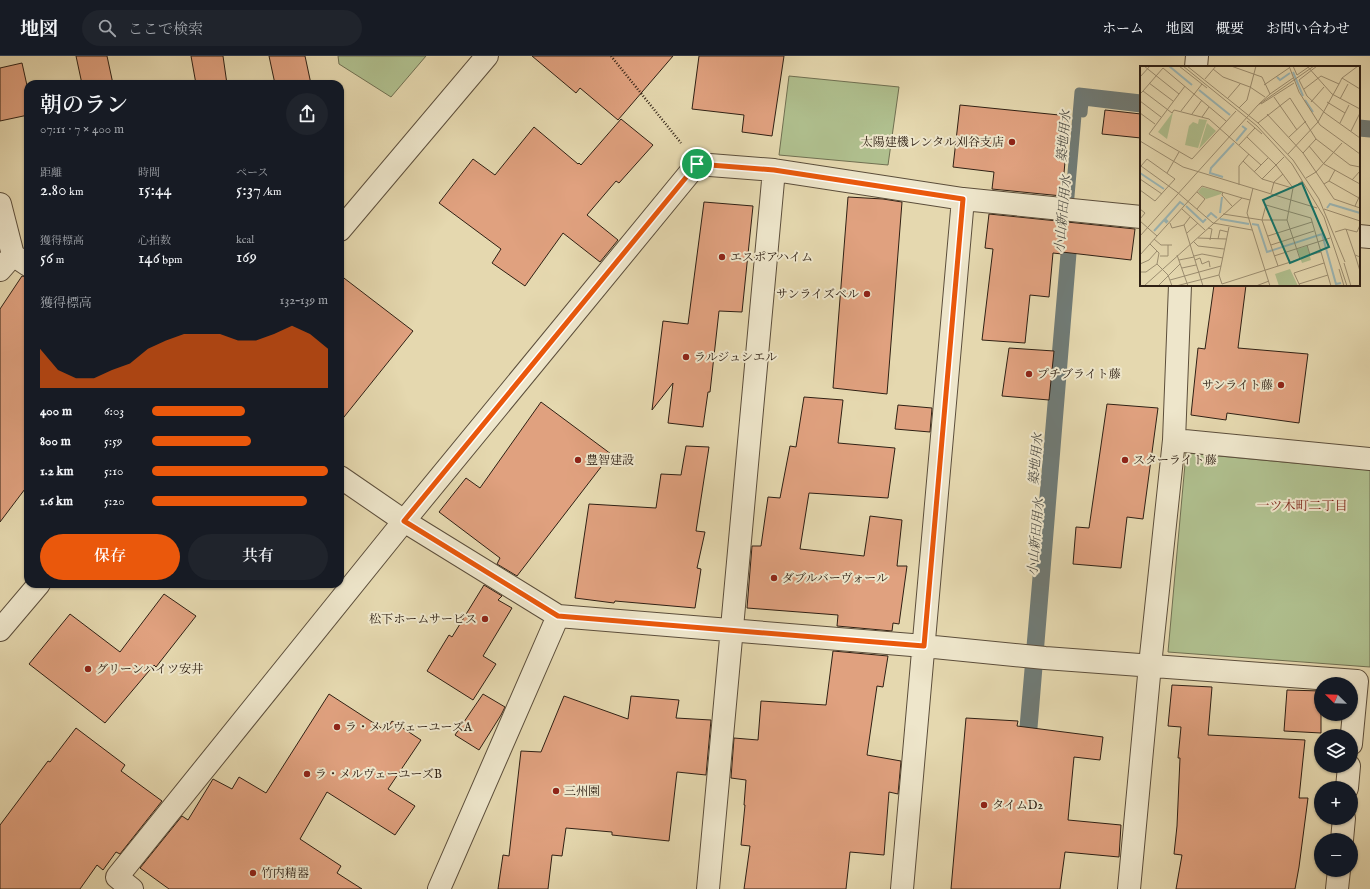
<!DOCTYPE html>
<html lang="ja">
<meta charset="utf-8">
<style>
:root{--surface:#171b24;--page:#20242c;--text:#f1f3f6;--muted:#9ea1a6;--line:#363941;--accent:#ea580c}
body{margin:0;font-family:"IM FELL English","Noto Serif JP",serif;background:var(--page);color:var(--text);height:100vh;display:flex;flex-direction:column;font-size:15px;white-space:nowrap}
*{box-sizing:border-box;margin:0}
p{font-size:13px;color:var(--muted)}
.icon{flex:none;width:22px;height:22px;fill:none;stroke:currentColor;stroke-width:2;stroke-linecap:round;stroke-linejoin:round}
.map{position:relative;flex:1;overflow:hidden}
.sheet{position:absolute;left:24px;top:24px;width:320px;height:508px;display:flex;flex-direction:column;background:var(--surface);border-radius:12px;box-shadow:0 1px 3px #0004}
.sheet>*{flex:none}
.needle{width:26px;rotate:293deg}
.fabs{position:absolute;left:1314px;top:621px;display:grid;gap:8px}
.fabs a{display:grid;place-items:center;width:44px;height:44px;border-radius:50%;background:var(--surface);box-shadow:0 1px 3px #0004;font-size:20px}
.pin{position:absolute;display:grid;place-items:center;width:34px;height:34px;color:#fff;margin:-17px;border:2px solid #fff;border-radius:50%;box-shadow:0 1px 4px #0007}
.round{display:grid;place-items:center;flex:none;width:42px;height:42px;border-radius:21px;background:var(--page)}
.head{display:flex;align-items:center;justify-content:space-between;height:68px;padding:0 16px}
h1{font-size:22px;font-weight:600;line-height:30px}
.metrics{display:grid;grid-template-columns:repeat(3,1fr);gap:6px;height:68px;padding:4px 16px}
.metrics div{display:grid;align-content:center}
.metrics b{font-size:17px;font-weight:600}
.metrics small{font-size:11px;font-weight:400}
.metrics p{font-size:11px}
.chart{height:112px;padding:8px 16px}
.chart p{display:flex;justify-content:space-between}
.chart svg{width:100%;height:72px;margin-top:4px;fill:var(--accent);opacity:.7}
.button{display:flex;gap:8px;margin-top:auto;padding:8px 16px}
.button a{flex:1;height:46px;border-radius:24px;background:var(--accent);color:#fff;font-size:16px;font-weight:600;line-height:46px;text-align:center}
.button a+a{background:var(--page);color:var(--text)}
ul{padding:0 16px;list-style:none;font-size:13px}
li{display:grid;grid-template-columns:64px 48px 1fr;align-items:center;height:30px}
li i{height:10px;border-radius:5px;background:var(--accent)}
header{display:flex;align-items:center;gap:24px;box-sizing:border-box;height:56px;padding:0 20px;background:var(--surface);border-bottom:1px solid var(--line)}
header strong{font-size:19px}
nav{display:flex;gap:22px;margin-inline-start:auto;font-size:14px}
.search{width:280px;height:36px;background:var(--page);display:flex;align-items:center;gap:10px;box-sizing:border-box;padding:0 14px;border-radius:22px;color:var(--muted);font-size:15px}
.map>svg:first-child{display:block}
.green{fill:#b0c08f;stroke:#707052}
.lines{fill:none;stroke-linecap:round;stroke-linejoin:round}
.stream{stroke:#707b76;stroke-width:9}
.building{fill:#e0a17f;stroke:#2f2014}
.minor-casing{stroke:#5c4e3b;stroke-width:24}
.path{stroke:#2f2014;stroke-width:2.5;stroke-dasharray:1 2;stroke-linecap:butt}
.minor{stroke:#eee6cb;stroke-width:22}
.route-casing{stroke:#fff;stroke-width:8}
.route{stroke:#ea580c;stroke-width:5}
.poi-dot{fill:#8f2418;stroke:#eee6cb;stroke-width:1.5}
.labels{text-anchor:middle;stroke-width:4;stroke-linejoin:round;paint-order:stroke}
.poi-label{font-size:12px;fill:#2f2014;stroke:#eee6cb;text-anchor:start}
.water-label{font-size:13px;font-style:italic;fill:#4f4d45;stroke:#eee6cb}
.neighbourhood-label{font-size:13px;fill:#7a1f14;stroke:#eee6cb}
.inset-river{fill:none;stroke:#9bb7b7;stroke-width:2}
.inset-road{fill:none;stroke:#9c8e71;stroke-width:1}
.view{fill:#0f766e;fill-opacity:0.15;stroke:#0f766e;stroke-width:2}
.inset-edge{fill:none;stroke:#2f2014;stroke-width:2}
</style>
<header>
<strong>地図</strong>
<div class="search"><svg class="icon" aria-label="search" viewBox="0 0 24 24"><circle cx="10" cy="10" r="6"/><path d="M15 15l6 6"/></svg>ここで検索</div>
<nav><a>ホーム</a><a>地図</a><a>概要</a><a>お問い合わせ</a></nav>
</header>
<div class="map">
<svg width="1370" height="833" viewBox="0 0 1370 833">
<rect width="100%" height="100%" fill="#e5d8af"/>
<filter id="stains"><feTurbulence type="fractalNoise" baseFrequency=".005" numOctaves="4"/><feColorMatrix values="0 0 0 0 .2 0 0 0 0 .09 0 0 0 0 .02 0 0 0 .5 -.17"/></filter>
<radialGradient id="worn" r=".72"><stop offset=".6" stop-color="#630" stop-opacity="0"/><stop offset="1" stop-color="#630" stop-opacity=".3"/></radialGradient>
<path class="green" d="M338,0H426L391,41L339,8Z
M789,20L899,31L888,109L779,99Z
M1186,397L1370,414V611L1168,596Z"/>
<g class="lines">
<path class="stream" d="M1083,57L1084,45L1141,52
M1359,68L1370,69
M1359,76L1370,77
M1023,683L1079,36L1141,43
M1032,684L1073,185"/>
</g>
<path class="building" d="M76,0H107L113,28H82Z
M191,0H223L227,28H196Z
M269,0H305L311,28H275Z
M532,0H673L618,64L580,32L576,37Z
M699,0H784L772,80L742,76L744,59L692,53Z
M22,7L28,34V59L0,65V12Z
M960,49L1069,60L1062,140L992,133L994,116L953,111Z
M1105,54L1141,58V82L1102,78Z
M621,63L653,89L619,127L616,125L587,159L618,184L600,206L563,177L525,230L492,207L501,193L439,147L473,103L495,119L534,71L578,108L579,107L581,109Z
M848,141L883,143L902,146L887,338L833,332Z
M704,146L753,150L742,256L719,255L710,336H708L703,371L668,367L673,327L652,354L663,265L688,268Z
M989,158L1135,173L1131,204L1062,196V198L1053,197L1049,241L1030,239L1025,287L982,284L993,193L985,192Z
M340,219L413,275L340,366Z
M22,220L28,221V429L0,466V253Z
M1214,229H1246L1238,292L1308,298L1299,367L1227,357L1226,364L1191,359L1198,292L1205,293Z
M1009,292L1054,295L1049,344L1002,340Z
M804,341L843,344L838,387L895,392L888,442L809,437L800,493L864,500L870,460L902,464L897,510H907L899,568L893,567L892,575L837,570L838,559L747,552L752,490H761L768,441L780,442L790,390L796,391Z
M541,346L611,398L517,520L497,508L500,502L439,456L466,422L480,432Z
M1107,348L1158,352L1143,463L1127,461L1121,512L1073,508L1076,471L1089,472Z
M898,349L932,352L930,376L895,373Z
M686,390L709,391L696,475L705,476L697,512L701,513L695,552L615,545L614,547L575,542L589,448L656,452L661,418L681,419Z
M484,529L502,540L498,544L512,552L483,600L496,608L473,644L427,615L449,579L452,581Z
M164,538L196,560L156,611L154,609L105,667L29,608L70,558L120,596Z
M833,595L888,600L883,631L877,630L867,699L901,705L898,738L889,736L884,799L850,796L846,833H744L750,790L741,789L745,749H744L746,724L731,722L734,682L758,684L761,645L826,649Z
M1172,629L1212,631L1208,679L1305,684L1299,742H1308L1299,811L1295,833H1176L1182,799L1174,798L1177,770L1180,702H1178L1181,671L1168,670Z
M1287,634L1321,635V677L1284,675Z
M329,638L386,675L392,665L421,684L388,733L415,750L395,779L327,736L300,783L341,810L337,817L362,833H169L140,812L182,760L188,764L213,723L232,733L239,721L266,737Z
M483,638L505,651L501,659L479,694L455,679Z
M564,640L628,663L631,640L679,644L676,662L711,664L706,719L677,716L669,785L612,779V776L566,772L562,800L552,799L548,833H498L503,799L509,800L521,695L541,696Z
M966,662L1018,665L1017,670L1103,681L1100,704L1074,701L1068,764L1121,769L1119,801L1065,796L1060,833H951Z
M76,672L125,709L121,715L162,745L120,798L116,796L103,814L97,809L80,833H0V769L48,705L50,706Z"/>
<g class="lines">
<defs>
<path id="minor" d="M1196,11L1197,0
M0,148L13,199L28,209
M340,174L487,0
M1359,180L1370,181
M0,214L13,199
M1174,384L1370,403
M340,421L404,465L558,560L439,833
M558,560L924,590L1045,602L1357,625L1351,688
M0,574L39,528
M1347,732L1349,710
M1342,784L1344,762
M132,833L117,821L404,465L697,108L774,114L963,143L1141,161
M708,833L774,114
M902,833L963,143
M1129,833L1150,609L1174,384L1180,229
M1337,833L1339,814"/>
</defs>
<use href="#minor" class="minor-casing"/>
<path class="path" d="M611,0L681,87"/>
<use href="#minor" class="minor"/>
</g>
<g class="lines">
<defs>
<path id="route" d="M697,108L774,114L963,143L924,590L558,560L404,465Z"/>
</defs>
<use href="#route" class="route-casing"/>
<use href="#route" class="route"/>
</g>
<g class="poi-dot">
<circle cx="1012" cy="86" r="4"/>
<circle cx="722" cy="201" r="4"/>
<circle cx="867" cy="238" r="4"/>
<circle cx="686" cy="301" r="4"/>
<circle cx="1029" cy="318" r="4"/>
<circle cx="1281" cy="329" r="4"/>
<circle cx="578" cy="404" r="4"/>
<circle cx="1125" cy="404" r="4"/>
<circle cx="774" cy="522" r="4"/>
<circle cx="485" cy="563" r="4"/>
<circle cx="88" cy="613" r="4"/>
<circle cx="337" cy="671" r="4"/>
<circle cx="307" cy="718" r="4"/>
<circle cx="556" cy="735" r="4"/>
<circle cx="984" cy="749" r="4"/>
<circle cx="253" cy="817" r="4"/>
</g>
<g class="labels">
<g class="poi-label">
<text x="1004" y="90" text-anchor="end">太陽建機レンタル刈谷支店</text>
<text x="730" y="205">エスポアハイム</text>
<text x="859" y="242" text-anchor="end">サンライズベル</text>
<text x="694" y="305">ラルジュシエル</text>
<text x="1037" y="322">プチブライト藤</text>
<text x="1273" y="333" text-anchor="end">サンライト藤</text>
<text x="586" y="408">豊智建設</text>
<text x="1133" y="408">スターライト藤</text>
<text x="782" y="526">ダブルバーヴォール</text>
<text x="477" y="567" text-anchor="end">松下ホームサービス</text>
<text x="96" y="617">グリーンハイツ安井</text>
<text x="345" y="675">ラ・メルヴェーユーズA</text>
<text x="315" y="722">ラ・メルヴェーユーズB</text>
<text x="564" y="739">三州園</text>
<text x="992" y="753">タイムD2</text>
<text x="261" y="821">竹内精器</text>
</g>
<g class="water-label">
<text transform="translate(1063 80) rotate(-85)" y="5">築地用水</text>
<text transform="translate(1062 158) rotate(-85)" y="5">小山新田用水</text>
<text transform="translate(1035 403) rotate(-85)" y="5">築地用水</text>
<text transform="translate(1035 481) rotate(-85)" y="5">小山新田用水</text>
</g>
<g class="neighbourhood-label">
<text x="1302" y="454">一ツ木町二丁目</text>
</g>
</g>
<g transform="translate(1140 10)">
<rect width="220" height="220" fill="#e5d8af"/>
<path d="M33,46L27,73L18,66ZM59,53L67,54L58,82L45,79L49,60L53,56L58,58ZM67,57L76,65L59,83ZM62,121L82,126L81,128L66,133L58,126ZM167,180L171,194L162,197L157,183ZM150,203L158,220H139L135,208Z" fill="#b0c08f"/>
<path class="inset-river" d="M29,0L52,19M153,6L163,30M137,11L140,14L150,7M59,24L90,49M165,34L173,46M96,75L106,63L102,60M0,107L24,123M83,111L70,107L71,102L94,77M46,140L63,156L66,153M187,142L190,138L220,147M80,147L82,131M67,151L71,147L77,152M80,153L109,158M28,156L25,153L40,136L44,139M112,158L118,159L127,186L182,168L196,218L201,217M14,165L24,154L27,157"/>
<path class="inset-road" d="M4,0L39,28M39,0L67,22M43,0L117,60L152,98L184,151L207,220M47,0L118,57L153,94L179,133L205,196M91,0L122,11L130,28L153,12M149,0L159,26L180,59L220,88M153,0L157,9L170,0M167,0L192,28L220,43M177,0L159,14L167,30L185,47L220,72M73,3L83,11L110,21L125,31M0,11L10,0M202,12L218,0M65,13L76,0M9,17L33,35M124,19L149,2M45,20L9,68L52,93L96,45M164,23L181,10L199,18L202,12L220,23M3,25L23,2L86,55M0,28L3,25L32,47L34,44L69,53L121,99M134,31L157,64M88,32L100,18M200,33L208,18M0,35L21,51M171,36L184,21M187,36L205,47M119,38L130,28M121,38L154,17M99,42L107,34L116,0M41,45L62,18M0,47L15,58M52,48L62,34M127,48L163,87L176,106L202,77M62,51L69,41M107,55L122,68M118,57L150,32L176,73L210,99L220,101M200,57L209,39M211,65L220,47M107,71L136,99L153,122M149,71L166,55M0,75L43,101L177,142M99,79L115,62M169,80L184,98L220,118M163,87L176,73M148,88L178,56L199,18M103,95L122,113L152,122M1,100L37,126L73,157L112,164M114,106L128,92M27,107L39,86M166,112L176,106L194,133L220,142M0,113L22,128M122,113L144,91M212,114L220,105M189,115L219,132M184,118L189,115L195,104M99,119V100L109,88M113,122L107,147L130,220M0,124L15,135L35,113L7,93L1,100M83,126L82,129L92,140M131,127L134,116L143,108M215,140L220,129M0,143L5,147L0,153M42,143L65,164M57,143L65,133L57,126M184,143L220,155M83,148L122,154H147L153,122L162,115M0,155L17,170M30,157L32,162L44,159L50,151M44,159L63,220M68,162L72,163L70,174M206,163L215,189L220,191M195,166L205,163L217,166L220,159M47,167L58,157M0,170L118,39L174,0M128,170L172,156M58,172L86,173M14,173L21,179H32M78,173L80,164L88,166M53,175L58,180L84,183M131,179L174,165M167,179L170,189L181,186M0,189L62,120L102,132M37,189L48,220M215,189L220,205M20,190H28V179M54,190L62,188L83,192M134,190L190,172M39,194L54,191M55,194L60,192L62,198L69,195L70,201M204,197L211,220M0,198L9,194L17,185M17,198L28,209L32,220M81,200L89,161M138,200L122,154L126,139L171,152L191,220M42,202L56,199M199,203L204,220M0,206H6L17,198L19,187L10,178M30,214L81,200L79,209L82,218L160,193L147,154M159,218L188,209M4,220L102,132L110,134M18,220L40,198M36,220L79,209M116,220L129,215M160,220L154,207L184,197"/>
<path class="view" d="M162,117L189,181L150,197L123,134Z"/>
<rect width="220" height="220" class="inset-edge"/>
</g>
<rect width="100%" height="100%" filter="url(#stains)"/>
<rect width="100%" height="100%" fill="url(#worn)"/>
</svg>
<div class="fabs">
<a><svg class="needle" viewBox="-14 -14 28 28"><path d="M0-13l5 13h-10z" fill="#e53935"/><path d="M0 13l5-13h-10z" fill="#9ea1a6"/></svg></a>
<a><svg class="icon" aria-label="layers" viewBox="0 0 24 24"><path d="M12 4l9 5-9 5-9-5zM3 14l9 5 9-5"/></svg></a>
<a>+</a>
<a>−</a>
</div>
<div class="pin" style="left:697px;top:108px;background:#1e9e55"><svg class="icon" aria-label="arrive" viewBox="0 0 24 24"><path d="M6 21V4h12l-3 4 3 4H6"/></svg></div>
<section class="sheet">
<div class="head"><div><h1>朝のラン</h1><p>07:11 · 7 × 400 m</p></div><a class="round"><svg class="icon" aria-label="share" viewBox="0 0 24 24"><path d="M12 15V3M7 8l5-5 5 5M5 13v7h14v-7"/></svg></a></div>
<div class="metrics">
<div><p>距離</p><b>2.80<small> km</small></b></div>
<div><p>時間</p><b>15:44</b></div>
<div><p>ペース</p><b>5:37<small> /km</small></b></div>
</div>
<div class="metrics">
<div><p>獲得標高</p><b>56<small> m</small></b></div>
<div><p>心拍数</p><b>146<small> bpm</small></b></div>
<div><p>kcal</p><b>169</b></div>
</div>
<div class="chart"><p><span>獲得標高</span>132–139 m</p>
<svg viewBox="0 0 160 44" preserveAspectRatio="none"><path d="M0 44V20L10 33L20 38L30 38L40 33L50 29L60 20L70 15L80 11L90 11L100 11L110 15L120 15L130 11L140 6L150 11L160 20V44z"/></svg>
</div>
<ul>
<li><b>400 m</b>6:03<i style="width:53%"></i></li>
<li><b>800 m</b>5:59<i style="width:56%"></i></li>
<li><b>1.2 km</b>5:10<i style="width:100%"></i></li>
<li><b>1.6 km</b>5:20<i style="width:88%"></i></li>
</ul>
<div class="button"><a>保存</a><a>共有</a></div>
</section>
</div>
